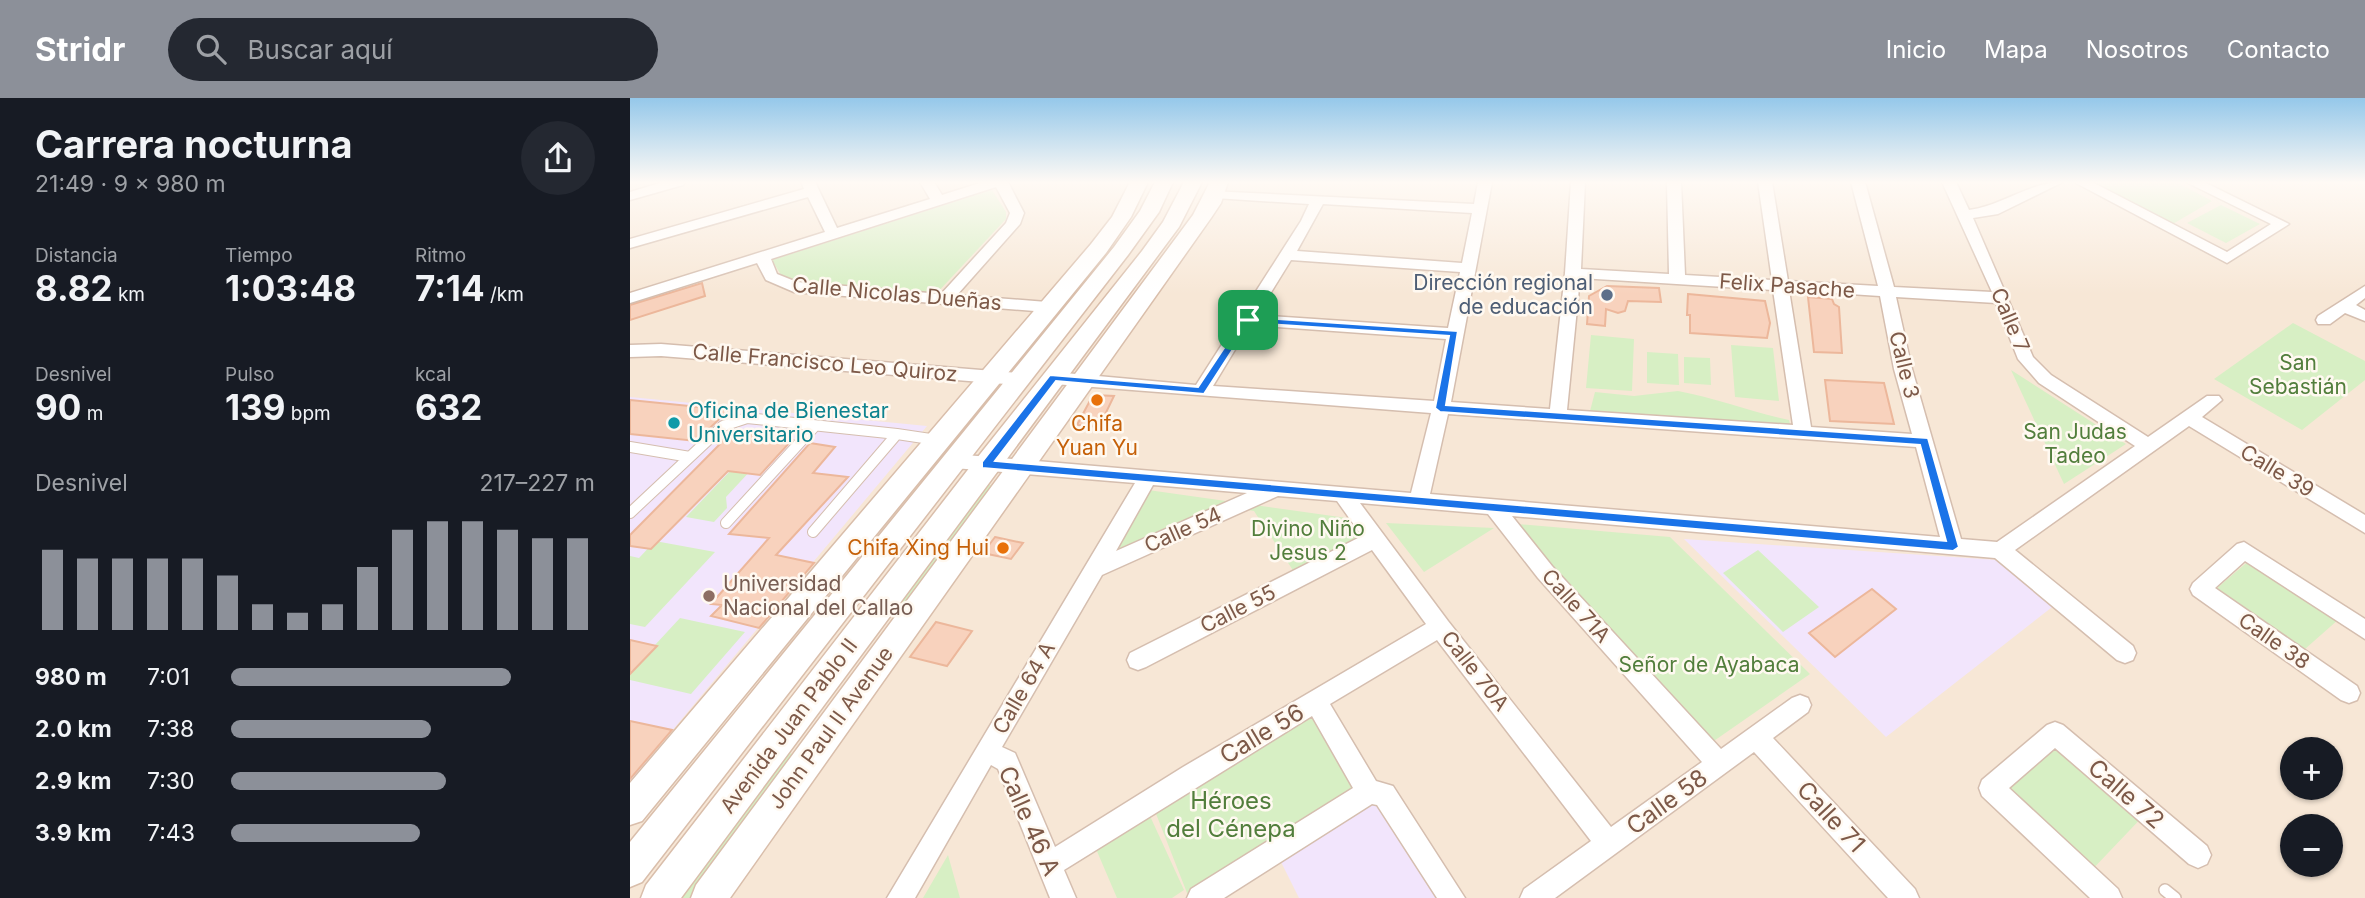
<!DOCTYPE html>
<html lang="es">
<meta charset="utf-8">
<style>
:root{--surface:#171b24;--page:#242831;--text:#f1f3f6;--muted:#9ea1a6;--accent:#8c9099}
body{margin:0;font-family:Inter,sans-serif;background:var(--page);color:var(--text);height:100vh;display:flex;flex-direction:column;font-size:26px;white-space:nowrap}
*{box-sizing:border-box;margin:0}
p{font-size:23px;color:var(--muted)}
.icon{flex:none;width:38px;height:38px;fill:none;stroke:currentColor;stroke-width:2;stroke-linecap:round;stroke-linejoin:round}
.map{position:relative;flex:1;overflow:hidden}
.sheet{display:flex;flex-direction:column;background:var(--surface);width:630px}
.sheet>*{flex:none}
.tools{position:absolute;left:1650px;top:639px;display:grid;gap:14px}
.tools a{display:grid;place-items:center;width:63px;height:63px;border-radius:50%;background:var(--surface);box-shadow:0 2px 5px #0004;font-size:35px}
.pin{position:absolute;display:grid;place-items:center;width:60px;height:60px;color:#fff;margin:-30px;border-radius:14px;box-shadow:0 4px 10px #0006}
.round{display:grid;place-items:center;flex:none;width:74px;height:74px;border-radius:37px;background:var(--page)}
.summary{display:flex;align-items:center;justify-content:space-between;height:119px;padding:0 35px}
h1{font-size:38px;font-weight:700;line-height:52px}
.metrics{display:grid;grid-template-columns:repeat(3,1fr);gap:10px;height:119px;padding:7px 35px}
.metrics div{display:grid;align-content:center}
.metrics b{font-size:35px;font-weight:700}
.metrics small{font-size:19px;font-weight:400}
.metrics p{font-size:19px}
.chart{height:196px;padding:14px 35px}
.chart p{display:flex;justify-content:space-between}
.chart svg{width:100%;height:126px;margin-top:7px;stroke:var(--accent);stroke-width:6}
ul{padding:0 35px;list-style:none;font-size:23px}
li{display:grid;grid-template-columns:112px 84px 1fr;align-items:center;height:52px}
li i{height:18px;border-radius:9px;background:var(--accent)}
header{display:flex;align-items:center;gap:42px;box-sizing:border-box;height:98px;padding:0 35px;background:var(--accent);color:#fff}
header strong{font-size:33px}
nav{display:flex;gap:38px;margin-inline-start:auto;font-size:24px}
.search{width:490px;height:63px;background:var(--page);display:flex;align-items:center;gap:18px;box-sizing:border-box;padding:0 24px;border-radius:38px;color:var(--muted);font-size:26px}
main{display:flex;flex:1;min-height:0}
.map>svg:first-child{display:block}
.residential{fill:#f7e7d6;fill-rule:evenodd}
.education{fill:#f2e5fc}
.green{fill:#d7efc4}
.building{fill:#f8d2bd;stroke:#ecb79b;stroke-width:2}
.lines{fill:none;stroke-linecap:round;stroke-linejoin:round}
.lane-far1-casing{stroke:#d5beaf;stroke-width:12}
.lane-casing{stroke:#d5beaf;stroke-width:14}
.street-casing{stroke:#d5beaf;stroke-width:3}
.secondary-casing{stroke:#d9beab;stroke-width:3}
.lane-far1{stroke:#fff;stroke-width:10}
.lane{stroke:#fff;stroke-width:11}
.street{fill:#fff;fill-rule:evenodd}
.secondary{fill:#fff;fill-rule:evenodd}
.route{fill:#1a73e8;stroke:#fff;stroke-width:2;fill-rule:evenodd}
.service-dot{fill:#5c6f8a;stroke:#fff9f1;stroke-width:2.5}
.food-dot{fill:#e8710a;stroke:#fff9f1;stroke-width:2.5}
.culture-dot{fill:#0f9aa8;stroke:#fff9f1;stroke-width:2.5}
.education-dot{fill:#8d6e63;stroke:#fff9f1;stroke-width:2.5}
.labels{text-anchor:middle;stroke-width:5;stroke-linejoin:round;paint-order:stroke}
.service-label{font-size:21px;fill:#4e5e75;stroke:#fff9f1;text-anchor:end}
.street-label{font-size:21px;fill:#7d5948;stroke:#fff9f1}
.park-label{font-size:21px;fill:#527e3c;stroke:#fff9f1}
.culture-label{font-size:21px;fill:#0d838f;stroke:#fff9f1;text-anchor:start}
.food-label{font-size:21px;fill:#c56008;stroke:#fff9f1}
.education-label{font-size:21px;fill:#785e54;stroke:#fff9f1;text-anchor:start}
.near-street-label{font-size:24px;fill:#7d5948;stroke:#fff9f1}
.near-park-label{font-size:24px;fill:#527e3c;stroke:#fff9f1}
</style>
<header>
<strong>Stridr</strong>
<div class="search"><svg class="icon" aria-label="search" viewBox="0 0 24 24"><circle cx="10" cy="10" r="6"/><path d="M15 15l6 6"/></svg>Buscar aquí</div>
<nav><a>Inicio</a><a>Mapa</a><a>Nosotros</a><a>Contacto</a></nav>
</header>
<main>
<section class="sheet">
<div class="summary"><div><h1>Carrera nocturna</h1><p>21:49 · 9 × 980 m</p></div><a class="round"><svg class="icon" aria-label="share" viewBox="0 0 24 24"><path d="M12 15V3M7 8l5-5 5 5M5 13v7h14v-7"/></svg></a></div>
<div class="metrics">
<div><p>Distancia</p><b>8.82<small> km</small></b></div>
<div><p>Tiempo</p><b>1:03:48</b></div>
<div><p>Ritmo</p><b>7:14<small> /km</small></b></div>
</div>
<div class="metrics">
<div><p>Desnivel</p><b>90<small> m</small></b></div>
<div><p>Pulso</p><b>139<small> bpm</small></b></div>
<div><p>kcal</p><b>632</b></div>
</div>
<div class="chart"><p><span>Desnivel</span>217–227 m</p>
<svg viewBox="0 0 160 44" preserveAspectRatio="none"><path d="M5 44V16M15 44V19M25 44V19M35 44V19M45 44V19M55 44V25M65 44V35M75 44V38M85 44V35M95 44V22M105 44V9M115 44V6M125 44V6M135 44V9M145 44V12M155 44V12"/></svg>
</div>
<ul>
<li><b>980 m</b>7:01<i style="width:77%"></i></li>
<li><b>2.0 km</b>7:38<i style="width:55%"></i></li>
<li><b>2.9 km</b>7:30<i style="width:59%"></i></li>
<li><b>3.9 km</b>7:43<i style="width:52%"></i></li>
</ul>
</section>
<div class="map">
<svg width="1735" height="800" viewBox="0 0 1735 800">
<rect width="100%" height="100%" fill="#fff5e9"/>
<path class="residential" d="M0,84H1735V800H0ZM1662,651H1701V690H1662ZM1662,728H1701V766H1662Z"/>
<path class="education" d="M0,299L297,328L0,683Z
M1054,441L1368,462L1426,506L1256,639Z
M751,699L819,800H669L651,764Z"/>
<path class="green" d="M1467,84H1546L1582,103L1541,127L1463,86Z
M362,92L376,114V121L306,196L170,185L151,177L142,162Z
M1591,107L1630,126L1596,145L1557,125Z
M1663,225L1735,263V282L1672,332L1584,281Z
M961,237L1004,241L1002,293L956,290Z
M1101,247L1143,250L1149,303L1105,299Z
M1017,254L1048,256L1049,287L1017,285Z
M1054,259L1080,260L1081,287L1054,285Z
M1381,272L1496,346L1434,386Z
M1048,293C1086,300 1121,314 1159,322L1161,330L960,313L965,294L1004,298Z
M106,367L123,370L96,399L97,410L84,424L56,419Z
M354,386L371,389L282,510L263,507Z
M511,391L731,422L738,446L668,480L624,413L605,410L478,464Z
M756,425L864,430L794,474Z
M875,425L1040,439L1180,576L1068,654Z
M25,443L85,454L15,529L0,526V458L9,460Z
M1128,452L1189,509L1153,534L1093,475Z
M1621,461L1709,521L1675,551L1587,490Z
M50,520L115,534L61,596L0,582V574Z
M686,604L739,694L559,800L521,703Z
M1428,637L1519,712L1458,776L1367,694Z
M152,654L174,658L70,800H40Z
M520,718L554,792L542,800H487L466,751Z
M318,757L330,800H293Z"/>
<path class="building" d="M72,185L75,198L0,222V207Z
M977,188L1029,190L1031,204L998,203L995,213L988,215L976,211L975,228L957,226L959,198Z
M1058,196L1135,203L1140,225L1137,240L1060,235V217H1057Z
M1178,199L1202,201L1204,206L1209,209L1212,255L1184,254Z
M1195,282L1254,285L1264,326L1200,323Z
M463,297L484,298L469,329L447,327Z
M0,302L99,312L66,343L0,336Z
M101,333L162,342L130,377L98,373L21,451L0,448V437L90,346L86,345Z
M180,345L205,349L183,375L218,379L146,457L184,465L129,530L81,518L92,507L81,506L139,440L99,436Z
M365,439L393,445L381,461L353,455Z
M1242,491L1266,511L1205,559L1179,535Z
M306,524L342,533L317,568L280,559Z
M0,542L27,548L0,576Z
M0,623L42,632L0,681Z"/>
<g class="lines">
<defs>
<path id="lane-far1" d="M267,336L307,342
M0,349L60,359
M0,415L93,328L117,320L267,336L183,434
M96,425L185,328"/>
<path id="lane" d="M1535,792L1545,800"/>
<path id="street" d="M33,84H55L53,87L0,102V94Z
M171,84H185L207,130L300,101L290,84H304L312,97L353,84H378L394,115L390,126L327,197L417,204L425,209L417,214L164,194L136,182L127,165L0,205V195L195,134L178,99L0,150V141L174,91ZM366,89L380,115L376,125L311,196L167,184L147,176L141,161Z
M848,84H862L821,304L920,311L935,175L941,84H955L951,171L1039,176L1037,84H1051L1055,177L1142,182L1128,84H1142L1158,183L1248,188L1221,84H1235L1264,189L1362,194L1312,84H1326L1339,112C1372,108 1399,84 1433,84L1368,116L1343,120L1403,259L1421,277L1518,339L1577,298H1589L1592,302L1572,319L1735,417V435L1559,328L1385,452L1503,548L1506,555L1503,562L1495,565L1487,562L1365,460L882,418L922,468L1091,651L1162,600L1170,597L1178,600L1181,607L1178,614L1143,640L1285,791L1289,800H1258L1124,654L925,800H890L894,791L961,743L807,542L700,606L746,683L763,688L835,800H807L747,707L742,706L594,800H557L561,791L723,690L682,618L434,772L446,800H420L368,671L361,667L285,800H257L505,385L324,370L317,368L315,363L317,358L324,356L781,395L801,315L424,286L415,280L424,274L566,287L671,123L679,106L585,100L580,99V93L844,106ZM693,106L842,115L832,165L667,153ZM661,162L830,174L818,230L627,217ZM950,180L1143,192L1163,327L937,312ZM1159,192L1250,198L1264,271L1282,336L1181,329ZM1266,199L1366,205L1388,261L1409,285L1505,348L1367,444L1331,441L1282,271ZM620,227L816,241L804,303L583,288ZM818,316L1286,349L1310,439L800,396ZM523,387L617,395L486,453ZM648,398L707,403L732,438L500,555L497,562L500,569L508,572L516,569L742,452L796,526L553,669L425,749L385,655L372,649L472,477ZM730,405L858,416L908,480L1072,664L981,729L818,523Z
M1444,84H1462L1597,154L1641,126L1556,84H1574L1659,126L1597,165Z
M1735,188V200L1726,207L1735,212V223L1715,215L1700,226H1688L1686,222L1688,218Z
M31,246L389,275L398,281L389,287L31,258L0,259V247Z
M1614,444L1735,521V541L1615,463L1585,490L1727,588L1730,595L1727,602L1719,605L1711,602L1563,497L1560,491L1563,485L1607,446Z
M1425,624L1433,627L1577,748L1581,757L1577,766L1568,770L1559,766L1425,650L1379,690L1488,791L1492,800H1460L1352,698L1349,690L1352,682L1417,627Z"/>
<path id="secondary" d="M500,84H518L501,119L476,155L12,723L0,727V685L461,146L482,119Z
M525,84H543L529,114L498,157L12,784L0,789V744L484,149L510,113Z
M554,84H572L549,129L51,800H11L16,787L347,360L512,153L533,124Z
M580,84H598L591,105L581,120L100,800H61L66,787L563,117Z"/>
</defs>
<use href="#lane-far1" class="lane-far1-casing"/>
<use href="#lane" class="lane-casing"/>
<use href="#street" class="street-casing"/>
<use href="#secondary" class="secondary-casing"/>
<use href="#lane-far1" class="lane-far1"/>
<use href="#lane" class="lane"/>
<use href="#street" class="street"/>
<use href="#secondary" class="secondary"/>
</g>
<linearGradient id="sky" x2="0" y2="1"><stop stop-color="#95c8ea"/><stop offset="0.43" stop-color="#fffaf5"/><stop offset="1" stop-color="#fffaf5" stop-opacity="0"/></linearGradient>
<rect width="1735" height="196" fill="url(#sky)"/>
<path class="route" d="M618,219L828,233L816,307L1298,340L1329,449L1323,453L352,370V364L420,277L568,289L614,220ZM620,225L819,238L805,310L810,314L1290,347L1316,443L365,363L426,283L574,296Z"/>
<circle class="service-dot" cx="977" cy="197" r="7"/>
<g class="food-dot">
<circle cx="467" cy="302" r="7"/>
<circle cx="373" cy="450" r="7"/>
</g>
<circle class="culture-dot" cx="44" cy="325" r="7"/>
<circle class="education-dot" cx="79" cy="498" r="7"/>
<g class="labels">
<g class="service-label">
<text x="963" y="192">Dirección regional<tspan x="963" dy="24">de educación</tspan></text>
</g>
<g class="street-label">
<text transform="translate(1157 188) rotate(4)" y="7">Felix Pasache</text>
<text transform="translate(267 196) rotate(5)" y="7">Calle Nicolas Dueñas</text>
<text transform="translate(1380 222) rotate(67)" y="7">Calle 7</text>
<text transform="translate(195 265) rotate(5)" y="7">Calle Francisco Leo Quiroz</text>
<text transform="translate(1274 267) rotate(76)" y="7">Calle 3</text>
<text transform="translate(1647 373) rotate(31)" y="7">Calle 39</text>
<text transform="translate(553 432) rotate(-24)" y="7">Calle 54</text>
<text transform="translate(946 508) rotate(48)" y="7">Calle 71A</text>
<text transform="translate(608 511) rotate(-27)" y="7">Calle 55</text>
<text transform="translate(1644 543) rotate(35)" y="7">Calle 38</text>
<text transform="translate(845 573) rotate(52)" y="7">Calle 70A</text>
<text transform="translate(394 590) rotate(-60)" y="7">Calle 64 A</text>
<text transform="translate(159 628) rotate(-53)" y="7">Avenida Juan Pablo II</text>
<text transform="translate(201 630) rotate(-54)" y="7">John Paul II Avenue</text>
</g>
<g class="park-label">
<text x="1668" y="272">San<tspan x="1668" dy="24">Sebastián</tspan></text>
<text x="1445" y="341">San Judas<tspan x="1445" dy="24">Tadeo</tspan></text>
<text x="678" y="438">Divino Niño<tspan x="678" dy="24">Jesus 2</tspan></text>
<text x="1079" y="574">Señor de Ayabaca</text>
</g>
<g class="culture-label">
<text x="58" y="320">Oficina de Bienestar<tspan x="58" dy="24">Universitario</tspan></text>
</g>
<g class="food-label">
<text x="467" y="333">Chifa<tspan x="467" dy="24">Yuan Yu</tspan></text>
<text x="359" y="457" text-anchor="end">Chifa Xing Hui</text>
</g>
<g class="education-label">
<text x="93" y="493">Universidad<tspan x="93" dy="24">Nacional del Callao</tspan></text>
</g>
<g class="near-street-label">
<text transform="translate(632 636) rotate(-31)" y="8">Calle 56</text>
<text transform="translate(1496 696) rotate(41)" y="8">Calle 72</text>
<text transform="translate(1037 704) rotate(-36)" y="8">Calle 58</text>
<text transform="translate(1201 719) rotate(47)" y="8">Calle 71</text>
<text transform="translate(399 723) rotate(66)" y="8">Calle 46 A</text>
</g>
<g class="near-park-label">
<text x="601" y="711">Héroes<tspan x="601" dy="28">del Cénepa</tspan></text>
</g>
</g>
</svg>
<div class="tools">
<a>+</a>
<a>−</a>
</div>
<div class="pin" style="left:618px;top:222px;background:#1e9e55"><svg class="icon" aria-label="arrive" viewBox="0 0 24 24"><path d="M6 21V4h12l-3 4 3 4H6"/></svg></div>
</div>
</main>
